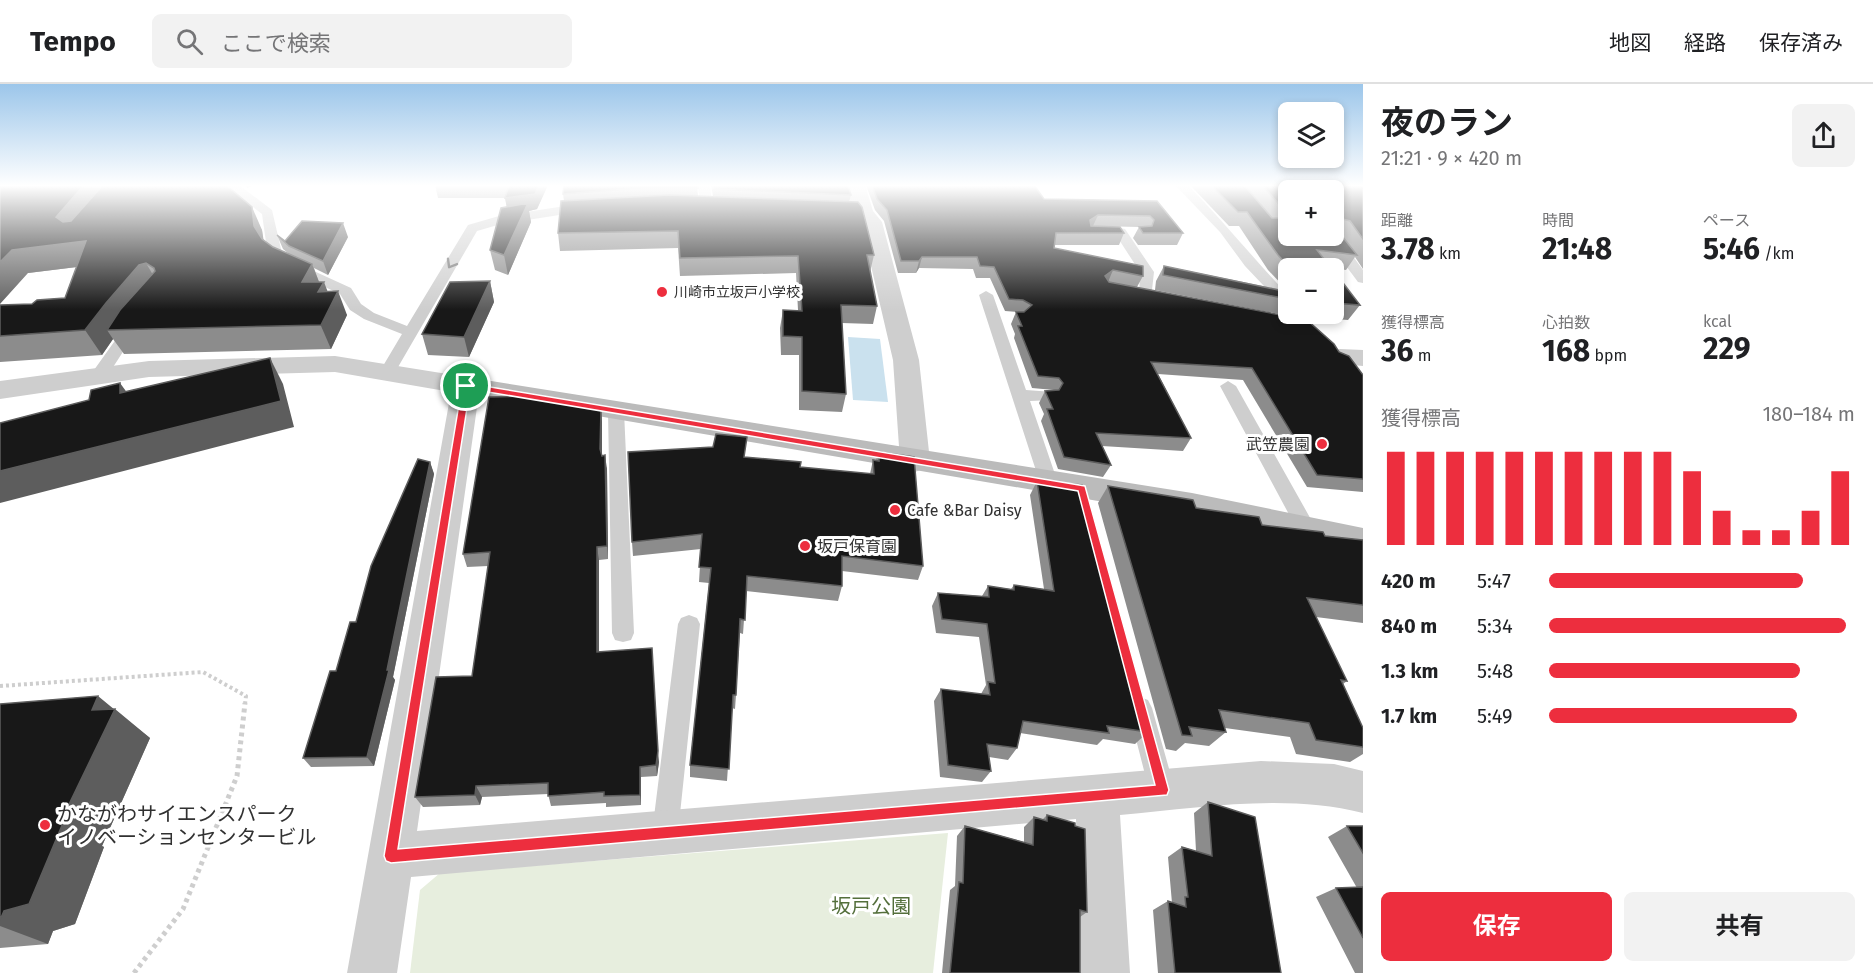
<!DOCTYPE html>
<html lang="ja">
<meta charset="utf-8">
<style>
:root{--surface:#fff;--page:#f2f2f2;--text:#202124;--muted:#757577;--line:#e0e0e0;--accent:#ed2e3e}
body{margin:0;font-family:"Fira Sans","Noto Sans JP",sans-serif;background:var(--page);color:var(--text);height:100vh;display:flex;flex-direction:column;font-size:22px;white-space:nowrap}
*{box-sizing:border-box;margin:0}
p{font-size:20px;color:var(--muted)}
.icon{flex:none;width:33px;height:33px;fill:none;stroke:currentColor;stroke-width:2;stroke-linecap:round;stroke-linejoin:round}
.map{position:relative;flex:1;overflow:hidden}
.details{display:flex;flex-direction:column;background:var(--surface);width:510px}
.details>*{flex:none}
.fabs{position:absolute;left:1278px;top:18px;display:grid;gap:12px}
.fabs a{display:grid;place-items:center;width:66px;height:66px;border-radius:9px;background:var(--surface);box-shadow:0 3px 9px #0003;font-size:30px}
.pin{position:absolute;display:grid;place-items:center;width:51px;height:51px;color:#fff;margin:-26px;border:3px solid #fff;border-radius:50%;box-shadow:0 2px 6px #0007}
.round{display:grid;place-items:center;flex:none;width:63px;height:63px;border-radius:9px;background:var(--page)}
.summary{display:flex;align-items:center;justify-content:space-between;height:102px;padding:0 18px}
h1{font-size:33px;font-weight:700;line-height:45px}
.figures{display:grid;grid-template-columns:repeat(3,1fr);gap:9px;height:102px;padding:6px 18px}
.figures div{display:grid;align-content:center}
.figures b{font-size:30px;font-weight:700}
.figures small{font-size:16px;font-weight:400}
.figures p{font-size:16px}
.chart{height:168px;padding:12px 18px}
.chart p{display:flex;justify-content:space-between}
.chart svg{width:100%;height:108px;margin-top:6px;stroke:var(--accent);stroke-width:6}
.button{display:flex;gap:12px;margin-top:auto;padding:12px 18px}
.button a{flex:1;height:69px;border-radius:9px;background:var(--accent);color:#fff;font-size:24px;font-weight:700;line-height:69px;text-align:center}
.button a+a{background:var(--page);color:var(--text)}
ul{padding:0 18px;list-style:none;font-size:20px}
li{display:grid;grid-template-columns:96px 72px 1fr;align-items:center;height:45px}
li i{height:15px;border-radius:8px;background:var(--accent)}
header{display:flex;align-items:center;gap:36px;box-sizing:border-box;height:84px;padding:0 30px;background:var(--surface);border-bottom:2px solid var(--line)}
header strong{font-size:28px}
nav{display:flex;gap:33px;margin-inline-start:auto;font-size:21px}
.search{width:420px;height:54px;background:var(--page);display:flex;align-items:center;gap:15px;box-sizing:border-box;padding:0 21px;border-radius:9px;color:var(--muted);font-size:22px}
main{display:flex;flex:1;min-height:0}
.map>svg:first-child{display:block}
.green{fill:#e7eede}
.water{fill:#cae1ee}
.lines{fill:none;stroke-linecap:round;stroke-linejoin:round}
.path-far1{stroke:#cecece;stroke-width:4;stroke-dasharray:3 3;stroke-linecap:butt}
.path{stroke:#cecece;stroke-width:5;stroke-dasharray:4 4;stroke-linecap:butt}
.lane{fill:#cecece;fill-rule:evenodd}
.street{fill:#cecece;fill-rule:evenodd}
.secondary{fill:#bbb;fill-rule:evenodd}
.wall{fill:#8c8c8c}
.shaded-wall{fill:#5d5d5d}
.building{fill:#181818;stroke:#5d5d5d;stroke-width:1.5;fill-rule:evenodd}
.oneway{stroke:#787878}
.route{fill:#ed2e3e;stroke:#fff;stroke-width:1.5;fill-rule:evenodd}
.poi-dot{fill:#ed2e3e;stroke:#fff;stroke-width:2}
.labels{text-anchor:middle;stroke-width:6;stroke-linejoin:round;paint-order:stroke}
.far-poi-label{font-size:14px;fill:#313131;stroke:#fff;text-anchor:start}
.poi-label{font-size:16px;fill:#313131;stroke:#fff;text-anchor:start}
.near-poi-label{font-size:20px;fill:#313131;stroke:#fff;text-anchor:start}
.near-park-label{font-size:20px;fill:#546f3b;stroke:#fff}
</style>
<header>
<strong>Tempo</strong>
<div class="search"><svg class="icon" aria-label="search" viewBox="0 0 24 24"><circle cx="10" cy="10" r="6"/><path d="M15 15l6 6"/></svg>ここで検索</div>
<nav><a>地図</a><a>経路</a><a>保存済み</a></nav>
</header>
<main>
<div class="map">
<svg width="1363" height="889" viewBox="0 0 1363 889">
<rect width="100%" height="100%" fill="#fff"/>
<path class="green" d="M948,749L933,889H410L420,806L440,789Z"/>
<path class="water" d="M848,253L880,255L888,318L853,316Z"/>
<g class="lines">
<path class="path-far1" d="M0,602L203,588L246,612L245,620"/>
<path class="path" d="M134,889L183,825L237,692L245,619"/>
<path class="lane" d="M225,101H239L272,126L281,165L284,170L294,178L351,204L361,220L374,229L407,242L468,141L499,132L585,119L591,123L585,127L501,140L477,147L394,290L388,292L380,287L402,250L364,235L350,226L340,210L284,184L274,176L267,165L262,130Z
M698,101H710L712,121L710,124L706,125L700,121Z
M1175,101H1188C1223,137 1254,175 1288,211V223L1283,222L1245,182L1220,148Z
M1120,144L1125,145L1154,188L1151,215H1141L1139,212L1140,188L1114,148Z
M1336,155L1341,156L1363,186V199L1358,198L1329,159Z
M986,207L993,211L1026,306L1053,308L1055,312L1053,316L1030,317L1058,399L1056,404L1049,406L1042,404L1040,399L979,211Z
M134,236L141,240L106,294H94L92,290L94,286L129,237Z
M1228,297L1236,302L1313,439L1316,444L1313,449L1306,451L1299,449L1220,302Z
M616,322L622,323L624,327L634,549L631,556L623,558L615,556L612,549L608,327L610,323Z
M689,531L697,534L700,540L678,749L674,758L665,762L656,758L652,749L678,540L681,534Z
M1140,613L1148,616L1152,624L1175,706L1171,715L1162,719L1153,715L1149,706L1128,624L1132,616Z"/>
<path class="street" d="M845,101H865L873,127L882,138L919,276L930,377L926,384L915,388L904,384L900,377L893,276L861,139L853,129Z
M1340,265L1363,266V282L1331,279L1327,273L1331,267Z
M335,272L466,293L476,296L480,302L417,747L1261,677L1334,680L1363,687V729C1284,709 1200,724 1120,731L1130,889H1080L1076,735L411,793L397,889H347L451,308L335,288L149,293L0,315V297L149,277Z"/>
<path class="secondary" d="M466,293L1192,409L1363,444V470L1192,433L456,308L452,302L456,296Z"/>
</g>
<path class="wall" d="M0,101H229L231,105L262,146L263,155L273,163L289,170L283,165L277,151L285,157L348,153L328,191L314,184L319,198L347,231L331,265L124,270L113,255L102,271L0,278V252L32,220L65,214L77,183L28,189Z
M435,101H548L537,125L529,127L531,138L508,191L495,186L490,166L507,123L505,114H438Z
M564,101H697L698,112H713L711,101H848L851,111L849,118L874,171L870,188L877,222L873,240L842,239L846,310L842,328L799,326V271H781L780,244L783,226H798L796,189L680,192L678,164L560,167L558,149L564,117L563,110Z
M866,101H1034L1044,115L1157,117L1183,149L1177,161H1138L1133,154L1139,143L1098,142L1124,149L1119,161H1055L1054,164L1143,192L1137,203L1339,268L1363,291V408L1307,403L1243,296L1158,290L1191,354L1183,367L1102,362L1111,381L1103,393L1058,385L1041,337L1044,330L1039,319L1045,307L1054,306L1032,304L1014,254L1015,250L1011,240L1016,228H1019L1005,227L990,194H976L973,185L919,184L916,189H898L884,137L875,126Z
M1190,101H1363V185L1355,173L1346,186L1331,184H1288V230H1291L1289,232L1155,206L1156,197L1164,182L1288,207L1268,186L1239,142H1229Z
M1334,187L1360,221L1348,236L1309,233L1306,230H1334Z
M490,197L494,218L469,273L428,271L422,250Z
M601,325L602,338V372L607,385L608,475L599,476V568L659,678L657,692L641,693V721L606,723V719L551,722L548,710L482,713L480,721L423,723L415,713L472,592L488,482L467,483L463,470Z
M879,368L923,482L918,496L842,487V502L838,517L746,507L743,550L740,549L736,611L735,625L732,624L727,697L690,693V681L709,499L699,498L701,465L633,472L632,458L745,373L800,383L870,390L873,376H876Z
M430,378L434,390L393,593L395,596L374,682L311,683L303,674L336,587Z
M1037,397L1148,648L1135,660L1103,655L1097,661L1020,649L1017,664L1008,676L989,673L991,687L982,698L940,693L934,617L941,605L981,610L986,601L979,553L936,549L932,522L938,509L982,512L988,502L1011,505L1014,501L1044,505L1030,411Z
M1108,402L1262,441L1325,452L1363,456V539L1316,533L1347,597L1343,600L1363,644V670L1350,678L1296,670L1290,653L1225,644L1226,648L1209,662L1185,659L1176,667L1166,665L1098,419Z
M0,620L113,625L150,654L102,762L104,763L75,840L53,847L48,860L0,864Z
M1208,718L1281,889H1158L1153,826L1168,817L1172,819L1168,773L1182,763L1196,767L1194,729Z
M1047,731L1075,742L1087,828L1080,833V889H942L950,806L955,802L957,752L965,742L1024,758V743L1034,733L1042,736Z
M1347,742H1363V889H1355L1316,813L1336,804H1357L1328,753Z"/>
<path class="shaded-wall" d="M84,101H97L105,114L71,155L56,133Z
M246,101H255L247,104Z
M539,101H548L537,125L529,127L531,138L508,191L504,171L508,130L505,114Z
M252,123L262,146L265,165L254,142Z
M1098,131L1093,142L1085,147L1090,136Z
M1343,135L1334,150L1336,140Z
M343,139L348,153L328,191L323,177Z
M86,157L101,180L28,189L0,220V178L12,166Z
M922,173L919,184L916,189L919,177Z
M146,179L160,203L107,246L113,255L102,271L85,246L106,219L139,181Z
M312,180L321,203L324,198L332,219L338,207L347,231L331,265L302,198Z
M1113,186L1108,198L1105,192Z
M490,197L494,218L469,273L464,253Z
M270,274L283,300L294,343L0,419V387Z
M120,299L139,325L120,309Z
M601,325L602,338V378L600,365Z
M605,371L607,385L608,475L607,462Z
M430,378L434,390L393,593L395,596L374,682L367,673L387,586Z
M597,463L599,476V580L597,568Z
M98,612L115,626V625L150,654L102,762L104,763L75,840L53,847L48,860L0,842V836L4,827L60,739L92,626Z
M658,667L659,678L657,692L656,681Z
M640,683L641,693V721L640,711Z
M476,702L482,713L480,721L475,711Z"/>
<path class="building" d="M0,101H84L56,133L63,138L71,137L103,101H226L252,123L254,142L262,155L273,163L312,180L302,198H324L318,208L338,207L321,241L107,246L120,226L155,187L154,184L146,179L139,181L106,219L85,246L0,252V221L32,220L37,216L65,214L86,157L12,166L0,178Z
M509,101H539L535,110L505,114Z
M564,101H697L698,104H642L563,110Z
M714,101H848L851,111L714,105Z
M872,101H1034L1044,115L1157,117L1183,149H1143L1139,143L1152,142L1154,136L1150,132L1098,131L1090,136L1091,142L1120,143L1124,149H1056L1054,164L1143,182V192L1113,186L1105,192L1109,198L1307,236L1334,260L1339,268L1349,272L1363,291V395L1317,391L1252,284L1151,278L1191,354L1096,349L1111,381L1064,373L1047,325H1053L1045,307L1059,306L1063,299L1059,294L1038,292L1018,242H1022L1016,228H1024L1032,221L1023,216L1009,215L994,183L980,182L977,173H922L919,177H901L887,126L877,115Z
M1211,101H1244L1272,134H1284L1286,128L1262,101H1363V155L1350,137L1343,135L1336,140L1335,143L1357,171L1317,166L1331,184H1290L1278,171L1247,128H1238ZM1288,106H1334V152H1288Z
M669,111L858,118L862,123L874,171H867L877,222L841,221L846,310L802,307V253L783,252V226L802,227L798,172L680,174L678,147L558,149L561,117Z
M528,119L504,171L490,166L501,124Z
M302,137L343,139L323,177L289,162L277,151L285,157Z
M1164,182L1288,208V215L1163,191Z
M1334,187L1360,221L1334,219Z
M490,197L464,253L422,250L450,198Z
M270,274L281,317L0,387V339L89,316L91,306L120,299V309Z
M526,312L601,325L600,365L602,372L605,371L607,462L597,463V568L652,564L658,667L656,681L640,683V711L604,712V708L548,712V699L476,702L475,711L415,713L436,593L472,592L490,468L463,470L489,313Z
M716,350L747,353L744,373L801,378L800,383L874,390L873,376L879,377V368L914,373L923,482L842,472V502L747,492L745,536L740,535L736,611H733L729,685L690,681L711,484L699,483L702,450L632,458L628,368L713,363Z
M418,375L430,378L387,586H389L367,673L303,674L330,587H336L350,538H356L371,482Z
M1037,397L1082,401L1148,648L1107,642L1109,649L1023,637L1017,664L987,660L991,687L948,681L941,605L990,611L988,598L995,599L987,540L942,535L938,509L989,513L988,502L1014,506V501L1054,507Z
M1108,402L1193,416L1196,424L1259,433L1262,441L1323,448L1325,452L1363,456V521L1307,514L1347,597L1341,596L1363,644V663L1316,656L1309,639L1219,626L1226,648L1189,643L1192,652L1182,651Z
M98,612L92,626L115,625L60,739H63L29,820L4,827L0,836V620Z
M1208,718L1255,733L1281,889H1175L1168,817L1186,823L1185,813H1188L1182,763L1212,772Z
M1047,731L1075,739V742L1085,745L1087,828L1080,826V889H950L959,798L963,799L965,742L1033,761L1034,733L1047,737Z
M1347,742H1363V769Z
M1363,803V854L1336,804Z"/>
<defs><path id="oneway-chevron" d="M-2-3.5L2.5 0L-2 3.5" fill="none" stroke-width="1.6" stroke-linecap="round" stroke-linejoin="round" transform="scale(1.5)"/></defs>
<use class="oneway" href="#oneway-chevron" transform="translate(451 180) rotate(120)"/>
<linearGradient id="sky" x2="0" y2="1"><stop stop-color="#9cc6ea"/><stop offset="0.45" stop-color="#fff"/><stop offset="1" stop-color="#fff" stop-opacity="0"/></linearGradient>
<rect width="1363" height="226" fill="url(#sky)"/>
<path class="route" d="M466,299L1085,402L1169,706L1167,711L391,779L386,777L384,772L462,302ZM470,305L1078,407L1155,701L398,765Z"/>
<g class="poi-dot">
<circle cx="662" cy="208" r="6"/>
<circle cx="1322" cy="360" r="6"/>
<circle cx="895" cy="426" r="6"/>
<circle cx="805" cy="462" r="6"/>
<circle cx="45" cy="741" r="6"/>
</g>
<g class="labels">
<g class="far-poi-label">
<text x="674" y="213">川崎市立坂戸小学校</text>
</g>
<g class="poi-label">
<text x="1310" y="366" text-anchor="end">武笠農園</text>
<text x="907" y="432">Cafe &amp;Bar Daisy</text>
<text x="817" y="468">坂戸保育園</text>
</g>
<g class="near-poi-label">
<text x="57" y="737">かながわサイエンスパーク<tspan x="57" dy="23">イノベーションセンタービル</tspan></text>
</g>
<g class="near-park-label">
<text x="871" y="829">坂戸公園</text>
</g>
</g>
</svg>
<div class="fabs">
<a><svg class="icon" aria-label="layers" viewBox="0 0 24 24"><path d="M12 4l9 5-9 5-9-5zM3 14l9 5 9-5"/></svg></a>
<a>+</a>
<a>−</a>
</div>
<div class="pin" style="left:466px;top:302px;background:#1e9e55"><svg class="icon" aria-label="arrive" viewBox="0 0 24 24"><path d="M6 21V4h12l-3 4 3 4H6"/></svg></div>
</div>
<section class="details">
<div class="summary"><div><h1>夜のラン</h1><p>21:21 · 9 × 420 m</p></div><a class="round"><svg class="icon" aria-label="share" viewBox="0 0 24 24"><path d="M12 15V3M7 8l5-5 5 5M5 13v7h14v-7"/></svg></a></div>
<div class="figures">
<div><p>距離</p><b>3.78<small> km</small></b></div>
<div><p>時間</p><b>21:48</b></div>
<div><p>ペース</p><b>5:46<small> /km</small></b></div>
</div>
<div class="figures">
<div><p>獲得標高</p><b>36<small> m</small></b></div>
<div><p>心拍数</p><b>168<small> bpm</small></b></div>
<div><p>kcal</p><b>229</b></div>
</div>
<div class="chart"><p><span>獲得標高</span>180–184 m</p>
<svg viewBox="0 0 160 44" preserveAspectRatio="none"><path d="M5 44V6M15 44V6M25 44V6M35 44V6M45 44V6M55 44V6M65 44V6M75 44V6M85 44V6M95 44V6M105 44V14M115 44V30M125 44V38M135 44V38M145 44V30M155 44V14"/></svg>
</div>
<ul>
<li><b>420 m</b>5:47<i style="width:83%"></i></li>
<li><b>840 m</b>5:34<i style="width:97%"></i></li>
<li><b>1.3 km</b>5:48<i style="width:82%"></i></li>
<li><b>1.7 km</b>5:49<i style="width:81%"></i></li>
</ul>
<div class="button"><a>保存</a><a>共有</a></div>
</section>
</main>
